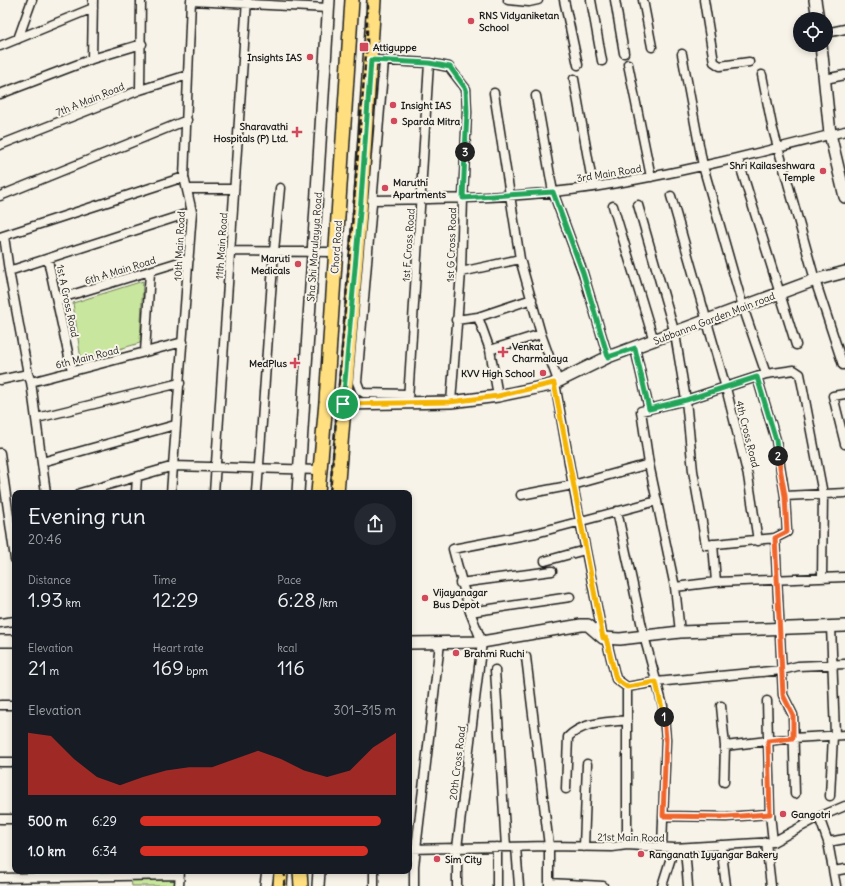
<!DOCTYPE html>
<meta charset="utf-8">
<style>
:root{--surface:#171b24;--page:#242831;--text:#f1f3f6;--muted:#9ea1a6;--accent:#d93025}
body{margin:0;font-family:Delius,sans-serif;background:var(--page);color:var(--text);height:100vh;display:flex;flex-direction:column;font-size:15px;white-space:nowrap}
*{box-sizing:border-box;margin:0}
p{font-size:13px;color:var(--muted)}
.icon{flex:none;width:22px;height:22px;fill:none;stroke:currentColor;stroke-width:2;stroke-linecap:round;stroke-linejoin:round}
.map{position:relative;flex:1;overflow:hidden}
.details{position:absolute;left:12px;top:490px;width:400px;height:384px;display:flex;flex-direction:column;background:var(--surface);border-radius:8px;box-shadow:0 2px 6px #0003}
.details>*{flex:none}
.controls{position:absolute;left:793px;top:12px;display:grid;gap:8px}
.controls a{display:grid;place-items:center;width:40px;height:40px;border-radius:50%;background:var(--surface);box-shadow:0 2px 6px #0003;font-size:20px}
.pin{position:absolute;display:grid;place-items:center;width:34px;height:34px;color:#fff;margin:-17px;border:2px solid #fff;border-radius:50%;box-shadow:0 1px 4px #0007}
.km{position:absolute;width:20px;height:20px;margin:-10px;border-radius:50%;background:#222;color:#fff;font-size:11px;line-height:20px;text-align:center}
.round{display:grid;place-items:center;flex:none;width:42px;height:42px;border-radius:21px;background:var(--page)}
.overview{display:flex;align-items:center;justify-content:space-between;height:68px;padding:0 16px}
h1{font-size:22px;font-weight:600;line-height:30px}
.metrics{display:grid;grid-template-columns:repeat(3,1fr);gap:6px;height:68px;padding:4px 16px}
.metrics div{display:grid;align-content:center}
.metrics b{font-size:20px;font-weight:600}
.metrics small{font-size:11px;font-weight:400}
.metrics p{font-size:11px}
.chart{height:112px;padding:8px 16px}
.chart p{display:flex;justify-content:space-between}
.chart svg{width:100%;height:72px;margin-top:4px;fill:var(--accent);opacity:.7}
ul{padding:0 16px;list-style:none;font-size:13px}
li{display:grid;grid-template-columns:64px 48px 1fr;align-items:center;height:30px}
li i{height:10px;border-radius:5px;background:var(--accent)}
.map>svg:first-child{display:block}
.green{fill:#c8e69d;stroke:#72815c}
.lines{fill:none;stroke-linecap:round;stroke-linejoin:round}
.street-casing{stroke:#1c1c1c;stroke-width:11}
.secondary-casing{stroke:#1c1c1c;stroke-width:14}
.primary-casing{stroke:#1c1c1c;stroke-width:16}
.street{stroke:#f7f3e8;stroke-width:8}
.secondary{stroke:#f7f3e8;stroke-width:11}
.primary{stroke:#ffdf80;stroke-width:13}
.rail{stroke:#1c1c1c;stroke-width:2.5;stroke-dasharray:6 3;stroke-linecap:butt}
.split-1-casing{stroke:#fff;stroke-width:8}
.split-2-casing{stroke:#fff;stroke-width:8}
.split-3-casing{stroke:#fff;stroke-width:8}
.split-4-casing{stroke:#fff;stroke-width:8}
.split-1{stroke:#f5b400;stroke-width:5}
.split-2{stroke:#f0652b;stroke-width:5}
.split-3{stroke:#22a559;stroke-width:5}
.split-4{stroke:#22a559;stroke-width:5}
.poi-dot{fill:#d1495b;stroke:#f7f3e8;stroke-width:1.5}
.labels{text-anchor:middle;stroke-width:4;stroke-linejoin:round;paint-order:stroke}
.poi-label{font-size:10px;font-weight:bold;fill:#1c1c1c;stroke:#f7f3e8;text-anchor:start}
.street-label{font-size:10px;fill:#1c1c1c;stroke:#f7f3e8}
</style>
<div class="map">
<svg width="845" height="886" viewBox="0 0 845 886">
<rect width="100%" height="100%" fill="#f7f3e8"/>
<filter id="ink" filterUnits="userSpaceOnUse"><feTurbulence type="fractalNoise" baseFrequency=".025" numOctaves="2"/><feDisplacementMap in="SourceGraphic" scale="8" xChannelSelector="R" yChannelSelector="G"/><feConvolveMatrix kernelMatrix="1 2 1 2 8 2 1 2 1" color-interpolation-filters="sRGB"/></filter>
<g filter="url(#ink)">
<path class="green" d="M143,281L140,343L81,360L73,303Z
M175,877L174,886H132L131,878Z"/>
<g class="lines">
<defs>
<path id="street" d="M508,0L529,2L538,0
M564,0L578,65
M591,0L602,61
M615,0L624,53
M643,0L652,47
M704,0L714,62L720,66L749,62
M191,1L328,8
M826,33L845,29
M18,39L32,0
M0,46L93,8
M682,54L703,166L743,307L766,374
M92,59L93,0
M371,60L429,63L449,67L466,89L467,112L463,198L461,272L451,402
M384,61L357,382L360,390L364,393L407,394
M628,64L651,177
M762,75L772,126L815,280L843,365L845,364
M574,79L593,187
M825,79L845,75
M140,90L141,0
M494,93L520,259L541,334L558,381
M0,94L92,59L142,44
M536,96L553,192L583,273L608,357
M0,145L140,90L188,75
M738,159L796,345
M187,189H234
M0,196L187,120
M671,196L726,388L748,476L758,541
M372,200C446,199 520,198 593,187C678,174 762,152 845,131
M638,205L675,334L686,400L693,471L706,545L775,538L787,532L785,496L776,440L757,377
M613,206L654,341
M4,236L9,271L28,374L31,382L46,493
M0,237L184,177
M230,251L336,252
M48,260L72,371
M9,271L192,212
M461,272L520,259
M58,299L189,259
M478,317L532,299
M456,320L478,317L490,350L541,334
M635,348L649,409
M490,350L498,396
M145,352L150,272
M0,380L28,374
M31,382L183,342
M555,383L573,485L603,638
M845,394L833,396L845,444
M408,400L429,63
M37,418L180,383
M0,453L15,559
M42,462L175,425
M80,493L174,466L320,470
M136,493L137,477
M171,493L192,212L184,177L191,0
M214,493L247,0
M257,493L274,251L280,188
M521,495L573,485L649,464
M785,496L845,493
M617,511L644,636L663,706L666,739L662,847
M775,538L783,695L793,715L795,794
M713,544L716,582
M545,561L585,550
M460,583L552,571
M675,587L716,582L845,577
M470,612L570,597
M0,623L15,621
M831,626L835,735
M680,632L675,587L649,464L641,411L686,400L766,374L794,370L800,374L801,379L823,494L822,578
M606,638L616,679L627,687L656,682L782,670L798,666L845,664
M526,657L549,846V886
M495,670L506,847
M627,687V845
M767,701L770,814L773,842
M0,705H15
M721,706L725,746L793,738L845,735
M0,762H15
M724,782L725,746
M566,789L568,737C584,721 606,723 627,720
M830,796L833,735
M663,816L726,817L770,814
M819,817L828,842L845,839
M0,819H15
M766,842L771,886
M828,842L836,886
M721,845L726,886
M516,847L519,886
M584,847L587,764
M685,848L688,886
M409,849L549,846L612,847L627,845L674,848L773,842L819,817L845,806
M834,871L845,869
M0,878L179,875
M549,883L603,886
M179,886L180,871
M374,886V871
M414,886V866L440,643
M457,886V848L482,642L470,612L453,549L536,533L657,501
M497,886V847
M662,886L674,848"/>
<path id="secondary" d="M815,0L818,19
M821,45L830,134L845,197
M326,402L343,404L451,402L498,396L551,385L608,357L815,280L845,272
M298,493L329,0
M0,641H15
M409,643L482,642L581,625H588L603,638L620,639L680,632L845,626
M266,886L268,871
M318,886L319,871"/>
<path id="primary" d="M318,493L326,402L352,0
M337,493L361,199L374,0
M300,871L301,886
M280,886L281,871"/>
</defs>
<use href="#street" class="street-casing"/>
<use href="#secondary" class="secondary-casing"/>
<use href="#primary" class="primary-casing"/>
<use href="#street" class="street"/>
<use href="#secondary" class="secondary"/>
<use href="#primary" class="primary"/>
<path class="rail" d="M330,493L367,43V0
M284,886L285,871"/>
</g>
</g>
<g class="lines" filter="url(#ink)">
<defs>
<path id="split-1" d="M343,404L450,402L498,396L554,383L603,638H606L616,679L627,687L656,682L664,717"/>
<path id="split-2" d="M664,717L666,739L663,816L726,817L770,814L768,741L793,738V715L783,695L775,538L787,532L785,496L778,456"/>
<path id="split-3" d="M465,152L463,198L553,192L583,273L608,357L635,348L649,409L686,400L757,377L776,440L778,456"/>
<path id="split-4" d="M343,404L361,200L371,60L429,63L450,67L466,89L467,112L465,152"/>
</defs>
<use href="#split-1" class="split-1-casing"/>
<use href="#split-2" class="split-2-casing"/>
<use href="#split-3" class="split-3-casing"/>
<use href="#split-4" class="split-4-casing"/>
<use href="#split-1" class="split-1"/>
<use href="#split-2" class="split-2"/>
<use href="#split-3" class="split-3"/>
<use href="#split-4" class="split-4"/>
</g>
<g class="poi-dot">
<circle cx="471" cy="21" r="4"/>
<rect x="359" y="42" width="10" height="10" rx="2"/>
<circle cx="310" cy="57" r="4"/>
<circle cx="393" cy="105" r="4"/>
<circle cx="394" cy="121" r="4"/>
<path d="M295 126h4v4h4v4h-4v4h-4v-4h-4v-4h4z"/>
<circle cx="823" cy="171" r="4"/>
<circle cx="385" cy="188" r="4"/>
<circle cx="298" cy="264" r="4"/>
<path d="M501 346h4v4h4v4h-4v4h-4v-4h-4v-4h4z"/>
<path d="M293 357h4v4h4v4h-4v4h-4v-4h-4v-4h4z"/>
<circle cx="543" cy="373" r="4"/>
<circle cx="425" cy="598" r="4"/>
<circle cx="456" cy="653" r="4"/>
<circle cx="783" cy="814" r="4"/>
<circle cx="641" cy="854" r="4"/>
<circle cx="437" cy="859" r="4"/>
</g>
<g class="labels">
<g class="poi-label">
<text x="479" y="19">RNS Vidyaniketan<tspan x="479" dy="12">School</tspan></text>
<text x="373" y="51">Attiguppe</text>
<text x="302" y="61" text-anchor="end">Insights IAS</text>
<text x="401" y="109">Insight IAS</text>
<text x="402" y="125">Sparda Mitra</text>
<text x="288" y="130" text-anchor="end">Sharavathi<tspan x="288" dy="12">Hospitals (P) Ltd.</tspan></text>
<text x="815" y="169" text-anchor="end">Shri Kailaseshwara<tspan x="815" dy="12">Temple</tspan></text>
<text x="393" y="186">Maruthi<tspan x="393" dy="12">Apartments</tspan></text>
<text x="290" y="262" text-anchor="end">Maruti<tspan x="290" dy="12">Medicals</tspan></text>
<text x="512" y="350">Venkat<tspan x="512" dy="12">Charmalaya</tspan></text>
<text x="287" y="367" text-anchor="end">MedPlus</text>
<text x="535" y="377" text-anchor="end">KVV High School</text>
<text x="433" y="596">Vijayanagar<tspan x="433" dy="12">Bus Depot</tspan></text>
<text x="464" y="657">Brahmi Ruchi</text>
<text x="791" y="818">Gangotri</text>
<text x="649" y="858">Ranganath Iyyangar Bakery</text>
<text x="445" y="863">Sim City</text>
</g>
<g class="street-label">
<text transform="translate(90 99) rotate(-22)" y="4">7th A Main Road</text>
<text transform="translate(609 173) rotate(-9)" y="4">3rd Main Road</text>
<text transform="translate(408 245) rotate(-86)" y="4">1st F Cross Road</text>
<text transform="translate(451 245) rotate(-88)" y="4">1st G Cross Road</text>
<text transform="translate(179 246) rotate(-87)" y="4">10th Main Road</text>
<text transform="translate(221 246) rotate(-86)" y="4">11th Main Road</text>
<text transform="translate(314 247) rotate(-86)" y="4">Sha Shi Marulayya Road</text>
<text transform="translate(336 247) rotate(-86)" y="4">Chord Road</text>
<text transform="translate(120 270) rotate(-17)" y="4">6th A Main Road</text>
<text transform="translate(68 301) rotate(78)" y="4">1st A Cross Road</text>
<text transform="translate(714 318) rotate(-21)" y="4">Subbanna Garden Main road</text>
<text transform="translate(87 357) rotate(-14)" y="4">6th Main Road</text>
<text transform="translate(748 434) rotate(76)" y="4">4th Cross Road</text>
<text transform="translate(457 763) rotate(-83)" y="4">20th Cross Road</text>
<text transform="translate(631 837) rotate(1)" y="4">21st Main Road</text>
</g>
</g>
</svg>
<div class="controls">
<a><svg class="icon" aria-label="locate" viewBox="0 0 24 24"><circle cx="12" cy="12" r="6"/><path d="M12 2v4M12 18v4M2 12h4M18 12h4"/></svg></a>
</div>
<div class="pin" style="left:343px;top:404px;background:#1e9e55"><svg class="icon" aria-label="arrive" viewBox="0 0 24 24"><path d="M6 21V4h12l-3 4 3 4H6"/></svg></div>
<b class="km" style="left:664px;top:717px">1</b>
<b class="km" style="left:778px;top:456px">2</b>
<b class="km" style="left:465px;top:152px">3</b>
<section class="details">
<div class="overview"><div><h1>Evening run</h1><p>20:46</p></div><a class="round"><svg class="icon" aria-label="share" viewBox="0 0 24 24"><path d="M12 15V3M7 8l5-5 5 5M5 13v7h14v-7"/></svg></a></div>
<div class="metrics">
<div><p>Distance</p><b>1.93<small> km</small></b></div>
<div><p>Time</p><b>12:29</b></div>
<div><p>Pace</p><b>6:28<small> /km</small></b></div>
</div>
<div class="metrics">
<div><p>Elevation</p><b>21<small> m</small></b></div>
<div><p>Heart rate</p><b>169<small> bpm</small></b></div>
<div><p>kcal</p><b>116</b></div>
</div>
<div class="chart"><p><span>Elevation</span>301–315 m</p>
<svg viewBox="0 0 160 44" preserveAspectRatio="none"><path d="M0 44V6L10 8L20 22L30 33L40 38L50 33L60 29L70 27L80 27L90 22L100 17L110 22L120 29L130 33L140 29L150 15L160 6V44z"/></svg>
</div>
<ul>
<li><b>500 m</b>6:29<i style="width:94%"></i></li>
<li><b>1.0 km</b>6:34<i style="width:89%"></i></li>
</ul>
</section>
</div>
